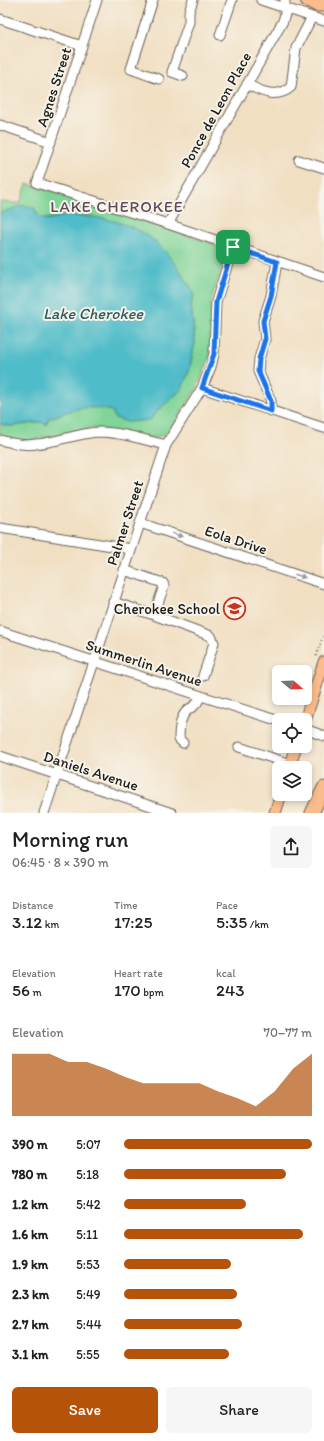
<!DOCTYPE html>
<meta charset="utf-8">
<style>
:root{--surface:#fff;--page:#f6f6f6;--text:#202124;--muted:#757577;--accent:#b45309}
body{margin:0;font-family:Itim,sans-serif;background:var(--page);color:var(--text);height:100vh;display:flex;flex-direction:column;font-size:15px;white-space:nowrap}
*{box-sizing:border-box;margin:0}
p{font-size:13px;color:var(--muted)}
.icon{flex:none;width:22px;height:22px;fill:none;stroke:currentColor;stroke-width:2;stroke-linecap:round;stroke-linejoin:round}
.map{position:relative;height:813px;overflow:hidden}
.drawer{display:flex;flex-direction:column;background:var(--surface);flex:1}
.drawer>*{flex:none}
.needle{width:26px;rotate:109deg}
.tools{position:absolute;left:272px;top:665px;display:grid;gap:8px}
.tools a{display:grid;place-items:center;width:40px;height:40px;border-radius:6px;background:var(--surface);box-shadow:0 2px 6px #0003;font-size:20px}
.pin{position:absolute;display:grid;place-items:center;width:34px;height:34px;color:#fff;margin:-17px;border-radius:8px;box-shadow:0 2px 6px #0006}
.round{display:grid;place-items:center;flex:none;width:42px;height:42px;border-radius:6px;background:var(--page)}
.overview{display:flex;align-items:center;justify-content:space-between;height:68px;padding:0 12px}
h1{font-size:22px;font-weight:600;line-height:30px}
.metrics{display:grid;grid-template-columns:repeat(3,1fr);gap:6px;height:68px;padding:4px 12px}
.metrics div{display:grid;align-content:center}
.metrics b{font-size:17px;font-weight:600}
.metrics small{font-size:11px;font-weight:400}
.metrics p{font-size:11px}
.chart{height:112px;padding:8px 12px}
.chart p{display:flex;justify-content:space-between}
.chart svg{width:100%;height:72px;margin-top:4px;fill:var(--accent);opacity:.7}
.cta{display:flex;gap:8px;margin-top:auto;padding:8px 12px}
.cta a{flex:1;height:46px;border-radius:6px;background:var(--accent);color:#fff;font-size:16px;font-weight:600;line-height:46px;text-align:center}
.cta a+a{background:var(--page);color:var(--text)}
ul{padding:0 12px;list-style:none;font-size:13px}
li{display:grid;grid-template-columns:64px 48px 1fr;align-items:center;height:30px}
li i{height:10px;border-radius:5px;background:var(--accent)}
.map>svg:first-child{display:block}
.green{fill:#7fd497;stroke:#4e785a}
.water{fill:#4fbcc9;stroke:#366c72}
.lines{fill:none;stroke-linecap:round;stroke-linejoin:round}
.minor-casing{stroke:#676056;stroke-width:11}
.major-casing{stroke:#676056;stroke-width:13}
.highway-casing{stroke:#676056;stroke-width:15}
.path{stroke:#676056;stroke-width:1.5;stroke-dasharray:1 3;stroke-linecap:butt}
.minor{stroke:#fff;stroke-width:9}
.major{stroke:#f9bc8a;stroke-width:11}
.highway{stroke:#f9bc8a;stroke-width:13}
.oneway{fill:#999}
.route-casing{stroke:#fff;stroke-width:8}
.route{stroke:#1a73e8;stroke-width:5}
.labels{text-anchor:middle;stroke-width:4;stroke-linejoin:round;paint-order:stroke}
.street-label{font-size:15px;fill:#1c1c1c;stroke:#f7f3e8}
.poi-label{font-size:15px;fill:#1c1c1c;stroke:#f7f3e8;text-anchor:end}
.neighbourhood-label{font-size:16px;letter-spacing:1px;fill:#604a59;stroke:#f7f3e8}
.water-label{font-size:16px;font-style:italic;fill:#305c61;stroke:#f7f3e8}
</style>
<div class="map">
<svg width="324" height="813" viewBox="0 0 324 813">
<rect width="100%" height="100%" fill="#f7f3e8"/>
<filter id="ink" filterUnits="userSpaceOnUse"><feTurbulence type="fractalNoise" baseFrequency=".025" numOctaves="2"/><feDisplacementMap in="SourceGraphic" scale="8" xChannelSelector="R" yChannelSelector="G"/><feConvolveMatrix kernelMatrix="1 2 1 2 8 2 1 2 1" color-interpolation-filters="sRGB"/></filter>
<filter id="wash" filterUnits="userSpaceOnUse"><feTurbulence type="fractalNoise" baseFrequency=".012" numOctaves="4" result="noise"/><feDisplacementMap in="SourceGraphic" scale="16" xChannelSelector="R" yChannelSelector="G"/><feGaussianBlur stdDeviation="0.9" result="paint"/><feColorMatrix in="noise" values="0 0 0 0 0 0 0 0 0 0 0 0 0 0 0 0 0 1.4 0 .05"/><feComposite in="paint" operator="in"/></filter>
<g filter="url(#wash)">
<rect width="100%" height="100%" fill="#f1dfc2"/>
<path class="green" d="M27,184L47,189L217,245L221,248L225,257L211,301L210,357L197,388L172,427L165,434L154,438L90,428L24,442L0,436V424L11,426L42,422L45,424H47L48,419C57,416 67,410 77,408C101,403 127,414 150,420L155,412L181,390L189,371L195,342L191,305L194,293L140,231L91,216H68L44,219L39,217L34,208L0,213V202L20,203Z"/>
<path class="water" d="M24,205L34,208C36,212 39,218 44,219C52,220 61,216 68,216C91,215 119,220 140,231C164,244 180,270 194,293L191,305L195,342L189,371L181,390L155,413L150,420L127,422L115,418L112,411C85,404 73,409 48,419L46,425L42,422L11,426L0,424V213Z"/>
</g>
<g filter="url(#ink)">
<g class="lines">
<defs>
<path id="minor" d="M97,0L37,183L168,224L324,277
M153,0L131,69L159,79
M261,0L324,21
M0,19L82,46
M220,35L232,0
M183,76L172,72L189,22V12L193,0
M247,84C261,92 277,99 291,87L296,48L312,17
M0,125L51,142
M299,160L324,168
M168,224L283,21L285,14V0
M202,388L324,428
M271,411V401L258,371L259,359L265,339L263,321L271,296L277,262
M0,440C12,443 24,446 36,444C58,442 78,433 99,432C121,432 144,440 166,445
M140,523L324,584
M0,528L131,549
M124,570L163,583L164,586L154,615L211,636L214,643L203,676
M113,602L154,615
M0,631L279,721
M305,729L324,736
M183,743L179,739C179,730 180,716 188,710C195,705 198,704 200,696
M239,747L290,764
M0,756L172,813
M44,813L166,445L202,388L211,367L214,354L216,302L233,247"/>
<path id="major" d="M305,720L324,662
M289,768L296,746
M275,813L281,794"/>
<path id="highway" d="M307,0L317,5H324
M312,813L324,788"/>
</defs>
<use href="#minor" class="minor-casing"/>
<use href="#major" class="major-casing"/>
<use href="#highway" class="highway-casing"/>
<path class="path" d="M316,656L324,634
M273,790L279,769"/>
<use href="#minor" class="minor"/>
<use href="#major" class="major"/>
<use href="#highway" class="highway"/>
</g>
<defs><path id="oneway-solid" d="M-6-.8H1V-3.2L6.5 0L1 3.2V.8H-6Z"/></defs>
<g class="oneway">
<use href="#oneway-solid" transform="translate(177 535) rotate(18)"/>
<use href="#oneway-solid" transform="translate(300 576) rotate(18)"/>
</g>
</g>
<g class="lines" filter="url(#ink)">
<defs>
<path id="route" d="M233,247L277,262L271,296L263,321L265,339L259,359L258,371L271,401V411L202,388L214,354L216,302Z"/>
</defs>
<use href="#route" class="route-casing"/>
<use href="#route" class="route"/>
</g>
<defs>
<symbol id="school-ring" viewBox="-11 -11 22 22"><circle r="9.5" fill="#f7f3e8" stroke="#c8321e" stroke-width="1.5"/><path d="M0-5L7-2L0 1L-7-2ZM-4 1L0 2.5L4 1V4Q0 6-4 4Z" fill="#c8321e"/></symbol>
</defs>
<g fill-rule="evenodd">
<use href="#school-ring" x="222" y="596" width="25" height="25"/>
</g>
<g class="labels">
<g class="street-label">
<text transform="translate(54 87) rotate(-72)" y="5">Agnes Street</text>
<text transform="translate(216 110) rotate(-61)" y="5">Ponce de Leon Place</text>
<text transform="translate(125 523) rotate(-72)" y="5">Palmer Street</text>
<text transform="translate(236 540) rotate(18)" y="5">Eola Drive</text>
<text transform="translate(144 663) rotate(18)" y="5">Summerlin Avenue</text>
<text transform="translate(91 771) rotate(18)" y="5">Daniels Avenue</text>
</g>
<g class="poi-label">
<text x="220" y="614">Cherokee School</text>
</g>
<g class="neighbourhood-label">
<text x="117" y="212">LAKE CHEROKEE</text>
</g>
<g class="water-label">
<text x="93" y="319">Lake Cherokee</text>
</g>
</g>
</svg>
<div class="tools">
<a><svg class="needle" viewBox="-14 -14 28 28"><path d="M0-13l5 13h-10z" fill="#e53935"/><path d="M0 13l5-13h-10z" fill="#757577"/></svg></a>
<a><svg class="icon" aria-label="locate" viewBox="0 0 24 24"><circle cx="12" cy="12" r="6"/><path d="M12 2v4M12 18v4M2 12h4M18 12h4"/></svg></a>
<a><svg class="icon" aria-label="layers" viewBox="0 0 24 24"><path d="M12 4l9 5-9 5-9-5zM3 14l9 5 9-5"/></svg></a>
</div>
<div class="pin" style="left:233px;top:247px;background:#1e9e55"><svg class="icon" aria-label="arrive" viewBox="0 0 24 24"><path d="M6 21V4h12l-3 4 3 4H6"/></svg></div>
</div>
<section class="drawer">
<div class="overview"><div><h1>Morning run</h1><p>06:45 · 8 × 390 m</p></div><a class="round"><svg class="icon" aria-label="share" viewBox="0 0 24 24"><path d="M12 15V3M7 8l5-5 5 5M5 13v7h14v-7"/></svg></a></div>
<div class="metrics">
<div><p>Distance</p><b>3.12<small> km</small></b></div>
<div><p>Time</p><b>17:25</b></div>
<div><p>Pace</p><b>5:35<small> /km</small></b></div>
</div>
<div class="metrics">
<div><p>Elevation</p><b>56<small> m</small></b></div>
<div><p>Heart rate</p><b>170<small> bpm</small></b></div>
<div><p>kcal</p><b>243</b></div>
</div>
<div class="chart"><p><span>Elevation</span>70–77 m</p>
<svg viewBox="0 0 160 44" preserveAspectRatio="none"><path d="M0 44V6L10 6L20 6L30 11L40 11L50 15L60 20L70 24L80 24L90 24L100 24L110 29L120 33L130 38L140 29L150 15L160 6V44z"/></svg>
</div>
<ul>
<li><b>390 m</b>5:07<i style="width:100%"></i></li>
<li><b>780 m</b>5:18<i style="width:86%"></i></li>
<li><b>1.2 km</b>5:42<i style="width:65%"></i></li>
<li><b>1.6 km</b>5:11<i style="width:95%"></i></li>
<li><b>1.9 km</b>5:53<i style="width:57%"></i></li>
<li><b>2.3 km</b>5:49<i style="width:60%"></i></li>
<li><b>2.7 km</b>5:44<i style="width:63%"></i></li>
<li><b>3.1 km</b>5:55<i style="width:56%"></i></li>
</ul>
<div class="cta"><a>Save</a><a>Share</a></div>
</section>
